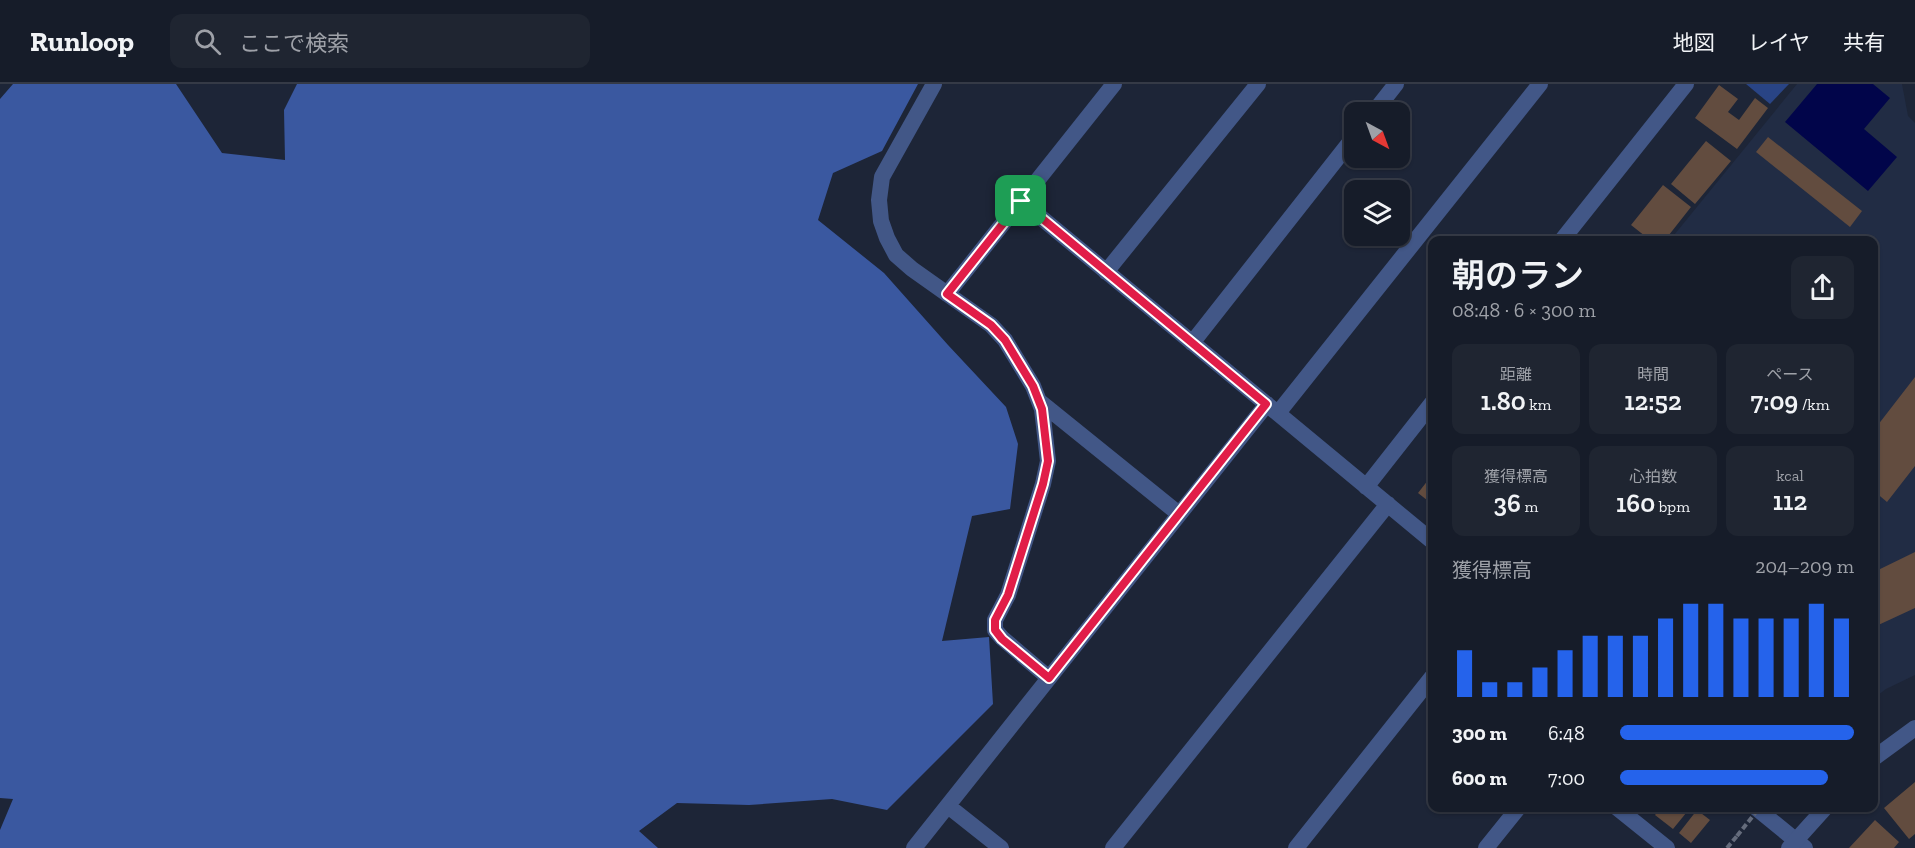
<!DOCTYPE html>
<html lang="ja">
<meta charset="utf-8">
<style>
:root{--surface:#161c29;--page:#1f2531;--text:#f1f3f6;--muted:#9ea1a8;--line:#353a46;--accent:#2563eb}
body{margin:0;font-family:"Zilla Slab","Noto Sans JP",serif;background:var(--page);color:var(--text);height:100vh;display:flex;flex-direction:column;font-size:22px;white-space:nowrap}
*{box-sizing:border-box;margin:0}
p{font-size:20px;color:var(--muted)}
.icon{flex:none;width:33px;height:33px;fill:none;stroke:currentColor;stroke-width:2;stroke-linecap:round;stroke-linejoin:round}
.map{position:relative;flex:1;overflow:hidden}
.panel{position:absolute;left:1428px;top:152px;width:450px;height:576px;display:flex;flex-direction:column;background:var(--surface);border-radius:12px;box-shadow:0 2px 4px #0004,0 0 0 2px var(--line)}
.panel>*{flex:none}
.needle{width:39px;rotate:139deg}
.buttons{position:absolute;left:1344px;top:18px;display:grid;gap:12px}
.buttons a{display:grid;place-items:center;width:66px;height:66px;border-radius:12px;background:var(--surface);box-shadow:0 2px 4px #0004,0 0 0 2px var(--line);font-size:30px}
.pin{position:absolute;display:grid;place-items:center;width:51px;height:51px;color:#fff;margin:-26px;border-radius:12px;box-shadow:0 3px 9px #0006}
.round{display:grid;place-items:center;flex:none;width:63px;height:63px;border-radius:12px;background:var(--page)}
.head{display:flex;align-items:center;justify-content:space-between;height:102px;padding:0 24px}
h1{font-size:33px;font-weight:600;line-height:45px}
.stats{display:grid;grid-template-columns:repeat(3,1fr);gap:9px;height:102px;padding:6px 24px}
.stats div{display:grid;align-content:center;border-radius:12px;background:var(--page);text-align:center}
.stats b{font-size:26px;font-weight:600}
.stats small{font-size:16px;font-weight:400}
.stats p{font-size:16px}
.chart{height:168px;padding:12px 24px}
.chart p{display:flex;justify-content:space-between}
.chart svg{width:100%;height:108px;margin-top:6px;stroke:var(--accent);stroke-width:6}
ul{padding:0 24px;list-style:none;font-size:20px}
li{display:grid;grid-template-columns:96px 72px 1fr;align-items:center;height:45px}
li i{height:15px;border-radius:8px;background:var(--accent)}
header{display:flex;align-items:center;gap:36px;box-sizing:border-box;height:84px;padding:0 30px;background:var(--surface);border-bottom:2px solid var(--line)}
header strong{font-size:28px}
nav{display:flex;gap:33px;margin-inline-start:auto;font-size:21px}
.search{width:420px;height:54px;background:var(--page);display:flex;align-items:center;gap:15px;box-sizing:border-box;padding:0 21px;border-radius:12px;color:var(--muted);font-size:22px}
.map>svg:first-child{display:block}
.built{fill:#212c44}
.green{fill:#294485}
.forest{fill:#3a58a0}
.water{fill:#01054a}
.building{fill:#624c3f}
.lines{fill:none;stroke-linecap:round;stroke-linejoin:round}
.path{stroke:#656c7c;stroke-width:4;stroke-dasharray:6 3;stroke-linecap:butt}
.minor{stroke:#425787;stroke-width:16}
.tertiary{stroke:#425787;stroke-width:16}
.path-bridge{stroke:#656c7c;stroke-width:4;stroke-dasharray:6 3;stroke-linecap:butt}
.route-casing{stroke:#fff;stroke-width:12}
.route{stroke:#e11d48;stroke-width:8}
</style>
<header>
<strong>Runloop</strong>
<div class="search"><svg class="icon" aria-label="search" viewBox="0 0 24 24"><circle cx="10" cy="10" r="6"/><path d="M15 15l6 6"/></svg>ここで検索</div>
<nav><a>地図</a><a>レイヤ</a><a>共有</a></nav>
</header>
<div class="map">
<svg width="1915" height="764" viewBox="0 0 1915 764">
<rect width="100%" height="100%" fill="#1d2537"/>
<path class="built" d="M1797,0H1902L1908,32L1915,39V591L1886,605L1874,614V156H1670Z"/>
<path class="green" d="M1746,0H1789L1770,20Z"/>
<path class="forest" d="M13,0H176L222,69L285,76L284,26L297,0H918L882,67L833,89L818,136L884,189L948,261L1006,323L1018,360L1010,425L972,432L942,557L989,553L993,620L887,726L832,715L749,721L677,719L639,747L658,764H0V746L13,715L0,714V15Z"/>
<path class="water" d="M1817,0H1873L1890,14L1864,45L1897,73L1868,107L1785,38Z"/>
<path class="building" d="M1719,1L1738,15L1728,28L1739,36L1755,14L1768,24L1737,65L1695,34Z
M1768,53L1862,127L1850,143L1756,68Z
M1706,57L1731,77L1695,120L1671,100Z
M1663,101L1691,123L1665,156H1650L1631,141Z
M1915,293V382L1887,418L1874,407V346Z
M1432,391V420L1418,409Z
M1915,468V524L1874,543V488Z
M1915,698V750L1909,755L1884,724Z
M1661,723H1691L1673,745L1655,731Z
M1697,726L1710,736L1691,759L1679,749Z
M1875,736L1899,758L1894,764H1849Z"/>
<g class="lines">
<path class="path" d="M1727,764L1737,752"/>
<path class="minor" d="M934,0L882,93L879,116L881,137L887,154L896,171L912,185L991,241L1005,256L1033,302L1042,325L1048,377L1043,400L1008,511L995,536V546L1002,554L1049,594
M1374,28L1396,0
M1021,117L1432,457
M1562,156L1686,0
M1106,188L1258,0
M947,210L1114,0
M1192,259L1354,53
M1039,317L1179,430
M1278,329L1540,0
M1366,403L1432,319
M948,722L1001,764
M1616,723L1667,764
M1755,723L1805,764
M914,764L1267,320
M1113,764L1388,420
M1296,764L1432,593
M1486,764L1519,723"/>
<path class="tertiary" d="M1874,674L1915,644
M1789,764L1826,723"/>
<path class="path-bridge" d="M1737,752L1760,723"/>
</g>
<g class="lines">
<defs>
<path id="route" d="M1021,117L1266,320L1049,594L1002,555L995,546V536L1008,511L1043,400L1048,377L1042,325L1033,302L1005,256L991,241L947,210Z"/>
</defs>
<use href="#route" class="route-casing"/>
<use href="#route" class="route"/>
</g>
</svg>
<div class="buttons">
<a><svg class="needle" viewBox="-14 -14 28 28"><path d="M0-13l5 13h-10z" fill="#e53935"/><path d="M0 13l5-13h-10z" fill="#9ea1a8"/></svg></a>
<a><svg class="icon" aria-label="layers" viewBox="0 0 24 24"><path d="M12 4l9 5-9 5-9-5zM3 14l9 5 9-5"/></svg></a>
</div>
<div class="pin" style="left:1021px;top:117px;background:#1e9e55"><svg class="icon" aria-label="arrive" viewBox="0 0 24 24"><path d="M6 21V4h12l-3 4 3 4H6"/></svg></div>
<section class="panel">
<div class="head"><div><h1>朝のラン</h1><p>08:48 · 6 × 300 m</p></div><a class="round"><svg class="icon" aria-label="share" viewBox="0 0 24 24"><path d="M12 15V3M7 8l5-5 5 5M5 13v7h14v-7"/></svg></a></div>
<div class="stats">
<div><p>距離</p><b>1.80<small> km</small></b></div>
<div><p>時間</p><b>12:52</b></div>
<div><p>ペース</p><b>7:09<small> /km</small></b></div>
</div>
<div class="stats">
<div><p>獲得標高</p><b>36<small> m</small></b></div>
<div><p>心拍数</p><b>160<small> bpm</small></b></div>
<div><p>kcal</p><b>112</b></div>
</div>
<div class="chart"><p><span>獲得標高</span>204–209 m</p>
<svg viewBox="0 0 160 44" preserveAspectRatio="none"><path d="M5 44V25M15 44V38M25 44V38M35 44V32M45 44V25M55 44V19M65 44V19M75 44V19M85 44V12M95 44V6M105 44V6M115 44V12M125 44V12M135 44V12M145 44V6M155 44V12"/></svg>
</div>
<ul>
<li><b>300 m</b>6:48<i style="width:100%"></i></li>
<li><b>600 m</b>7:00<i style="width:89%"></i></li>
</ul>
</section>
</div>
